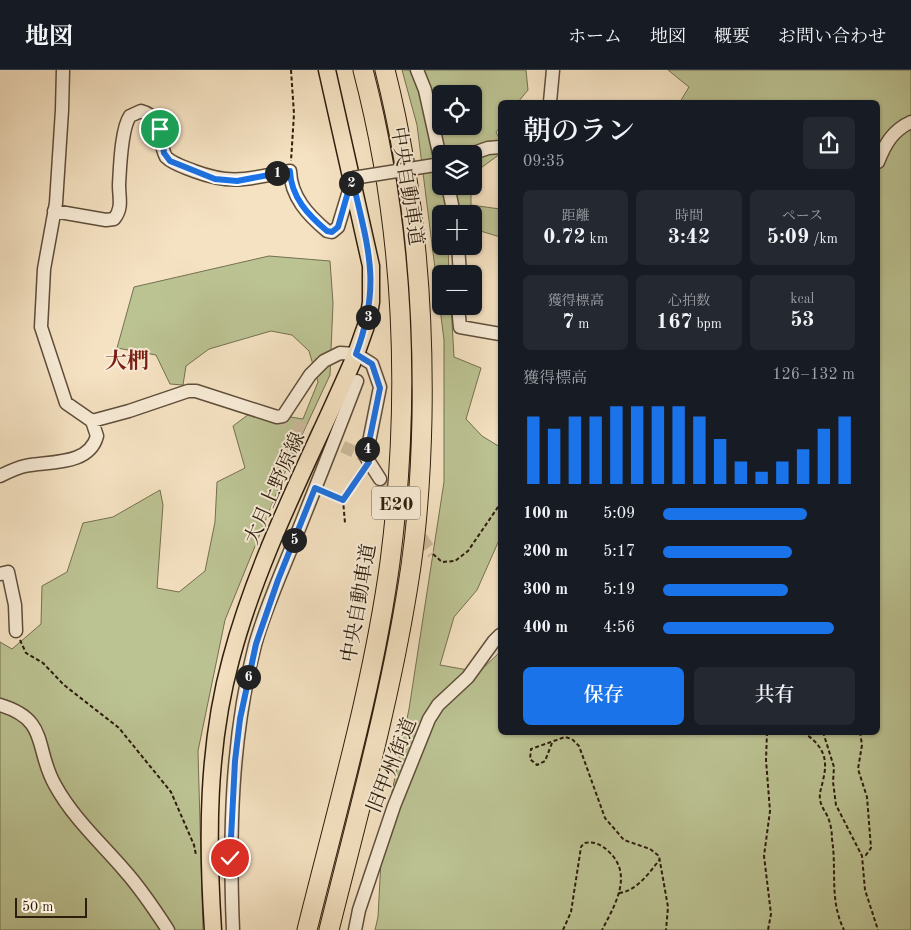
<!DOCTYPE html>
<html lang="ja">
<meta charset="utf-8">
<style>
:root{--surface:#171b24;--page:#242831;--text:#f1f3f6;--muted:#9ea1a6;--line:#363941;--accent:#1a73e8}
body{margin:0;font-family:"Old Standard TT","Noto Serif JP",serif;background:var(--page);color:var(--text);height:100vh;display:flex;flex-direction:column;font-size:19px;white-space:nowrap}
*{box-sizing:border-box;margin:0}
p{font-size:16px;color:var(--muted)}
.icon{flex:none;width:28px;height:28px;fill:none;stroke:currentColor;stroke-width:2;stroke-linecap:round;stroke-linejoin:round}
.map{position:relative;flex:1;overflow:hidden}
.drawer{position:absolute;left:498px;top:30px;width:382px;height:635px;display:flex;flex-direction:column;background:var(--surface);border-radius:8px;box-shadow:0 1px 4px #0004}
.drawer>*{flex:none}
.tools{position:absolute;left:432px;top:15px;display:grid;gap:10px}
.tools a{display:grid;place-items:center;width:50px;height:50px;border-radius:8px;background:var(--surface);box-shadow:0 1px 4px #0004;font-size:25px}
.scale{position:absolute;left:15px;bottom:12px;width:72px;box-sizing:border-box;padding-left:5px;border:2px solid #2d1d0c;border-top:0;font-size:14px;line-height:18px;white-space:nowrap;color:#2d1d0c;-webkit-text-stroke:4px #f8ecd7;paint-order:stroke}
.pin{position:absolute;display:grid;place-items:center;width:42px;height:42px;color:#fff;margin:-21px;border:2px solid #fff;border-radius:50%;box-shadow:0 1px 5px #0007}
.km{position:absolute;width:25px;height:25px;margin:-12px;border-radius:50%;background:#222;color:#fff;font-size:14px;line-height:25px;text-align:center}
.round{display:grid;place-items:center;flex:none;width:52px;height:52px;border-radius:8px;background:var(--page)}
.headline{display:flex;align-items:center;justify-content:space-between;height:85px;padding:0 25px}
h1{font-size:28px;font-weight:600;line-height:38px}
.metrics{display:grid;grid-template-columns:repeat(3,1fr);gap:8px;height:85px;padding:5px 25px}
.metrics div{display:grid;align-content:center;border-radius:8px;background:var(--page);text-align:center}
.metrics b{font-size:21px;font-weight:600}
.metrics small{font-size:14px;font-weight:400}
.metrics p{font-size:14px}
.chart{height:140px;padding:10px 25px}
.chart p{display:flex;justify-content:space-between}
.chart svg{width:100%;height:90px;margin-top:5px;stroke:var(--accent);stroke-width:6}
.button{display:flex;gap:10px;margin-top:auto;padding:10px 25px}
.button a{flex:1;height:58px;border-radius:8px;background:var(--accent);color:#fff;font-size:20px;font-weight:600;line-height:58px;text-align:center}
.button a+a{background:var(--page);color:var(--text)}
ul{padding:0 25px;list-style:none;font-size:16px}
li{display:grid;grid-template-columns:80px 60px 1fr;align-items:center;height:38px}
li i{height:12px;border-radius:6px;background:var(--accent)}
header{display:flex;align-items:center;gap:30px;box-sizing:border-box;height:70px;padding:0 25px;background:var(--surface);border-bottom:1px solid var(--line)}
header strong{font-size:24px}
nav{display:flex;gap:28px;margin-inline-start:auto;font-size:18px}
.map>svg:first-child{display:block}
.green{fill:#bcc393;stroke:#747050;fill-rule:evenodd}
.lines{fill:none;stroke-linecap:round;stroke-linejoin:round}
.minor-tunnel{stroke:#cdbb9e;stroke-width:12;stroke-dasharray:12 6;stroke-linecap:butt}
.minor-casing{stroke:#5f4e3a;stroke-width:15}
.major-casing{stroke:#2d1d0c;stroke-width:19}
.highway-casing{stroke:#2d1d0c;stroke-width:21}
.path{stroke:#2d1d0c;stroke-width:2;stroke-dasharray:4 2.5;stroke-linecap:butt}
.minor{stroke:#f8ecd7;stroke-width:12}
.major{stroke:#f5e2c2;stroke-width:16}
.highway{stroke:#f5e2c2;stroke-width:19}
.minor-bridge-casing{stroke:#5f4e3a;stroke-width:15;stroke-linecap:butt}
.minor-bridge{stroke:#f8ecd7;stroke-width:12}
.route-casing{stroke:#fff;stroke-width:10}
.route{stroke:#1a73e8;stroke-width:6}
.labels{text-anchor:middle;stroke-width:4;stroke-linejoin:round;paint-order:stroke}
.shield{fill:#f8ecd7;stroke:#6a5b49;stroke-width:1}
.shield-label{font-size:19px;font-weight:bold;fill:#2d1d0c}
.street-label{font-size:20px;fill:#2d1d0c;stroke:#f8ecd7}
.quarter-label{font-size:22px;font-weight:bold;fill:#7a1f14;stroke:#f8ecd7}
</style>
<header>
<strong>地図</strong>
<nav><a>ホーム</a><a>地図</a><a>概要</a><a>お問い合わせ</a></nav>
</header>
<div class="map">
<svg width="911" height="860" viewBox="0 0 911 860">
<rect width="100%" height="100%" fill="#f5e2c2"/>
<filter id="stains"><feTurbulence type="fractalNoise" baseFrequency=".004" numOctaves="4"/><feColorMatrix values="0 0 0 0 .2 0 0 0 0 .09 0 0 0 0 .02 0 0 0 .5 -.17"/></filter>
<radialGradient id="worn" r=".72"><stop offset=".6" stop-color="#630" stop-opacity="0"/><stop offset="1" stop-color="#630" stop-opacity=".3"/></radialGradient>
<path class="green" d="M402,0H526L528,20L518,32H500V57L496,62L500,70V84L474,103V84H441V116H471V135L500,139V167L474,159V144H441V176H448L449,204H441V236H451L454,287L481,298L466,349L482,366L500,377V468L477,520L454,547L440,595L479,602L500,582V662H878V32H680L689,17L668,0H911V860H375L378,847L382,771L409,639L444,412V270L417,55ZM441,24H474V56H441Z
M269,186L330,191L333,233L330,305L288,395L225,550L198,681L203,860H0V572L12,579L41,554L42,516L67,502L83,453L113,447L160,420L163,435L157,518L179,522L205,501L215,452L217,412L245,398L233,356L253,341L303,349L318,312L309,281L292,265L271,261L209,279L186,296L183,315L170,314L156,285L117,278L134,217Z"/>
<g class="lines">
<path class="minor-tunnel" d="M277,347L366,387
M380,409L433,484"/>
<defs>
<path id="minor" d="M417,0L425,20L441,92
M550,32L553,0
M471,84L488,78L500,77
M878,92C885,74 893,60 911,52
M448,116L454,144
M54,141L106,150L114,149C123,138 119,128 119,115C120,98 121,59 130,46L141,41C165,47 157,71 166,87C173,94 184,97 194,101C234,116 250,108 290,101C291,127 308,145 327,161L332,162L338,157L352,111
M458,176L460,204
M458,236L460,257L500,264
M92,351L129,341L188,321H196L277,347L283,346L310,305L324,291L340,283L356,284L372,294L380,317L366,387L380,409
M0,406C8,402 16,398 25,396C49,391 89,396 97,366L92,351L66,333L41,257L44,199L56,133L62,40L63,0
M0,504L8,502L15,535L16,561
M0,635C50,650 34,678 55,715C73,748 101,773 125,801C141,819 155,840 168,860
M233,860C229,764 231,669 255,575C265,539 281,504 295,469C316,416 337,364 357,311
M355,860L359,840L394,736L429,649L438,635L468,607L494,571L500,565"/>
<path id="major" d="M213,860C207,769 207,677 231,589C259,483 313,384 356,284L368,250L371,232V196L327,0"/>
<path id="highway" d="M307,860C337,739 373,616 390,492C411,329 405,160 363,0
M329,860C359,740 393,619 411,496C418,447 421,397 422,348C424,230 414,114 385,0"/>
</defs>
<use href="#minor" class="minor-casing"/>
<use href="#major" class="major-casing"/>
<use href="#highway" class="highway-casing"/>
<path class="path" d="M291,0L294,44L291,91
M324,422L343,430L345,453
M344,429L362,402
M433,484L442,492L455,491L468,481L500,434
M20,570L26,583L43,593L64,615L119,658L171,722L194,775L196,785
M767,662L766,690L770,741L764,786L771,844L768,860
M803,662C822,675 829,687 823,710C822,717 819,722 820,729C821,738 827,743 829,750C831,756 832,763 832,769C837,802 829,829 844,860
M823,662L834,697L833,712L836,735L862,786L865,820L878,860
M860,662L862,675L858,699L867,727L871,778L866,785L862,786
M552,673L545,691L537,695L530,689L531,679L565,667L572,669L579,676L605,748L624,770L650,779L659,786L668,837L666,860
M619,823C637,821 650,802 660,789
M563,860L571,842L581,777L584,773C593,771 601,774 608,781C634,804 615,835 602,860"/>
<use href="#minor" class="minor"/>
<use href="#major" class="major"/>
<use href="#highway" class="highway"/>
<defs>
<path id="minor-bridge" d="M353,108L441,94"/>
</defs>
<use href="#minor-bridge" class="minor-bridge-casing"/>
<use href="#minor-bridge" class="minor-bridge"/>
</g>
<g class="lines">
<defs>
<path id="route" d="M160,59L164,83L170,91L215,109L237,111L290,101C291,127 308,145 327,161L332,162L338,157L352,108C368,178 382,214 356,284L372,294L380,318L366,387L369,392L343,430L315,418L278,510L256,574L240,649L235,691L230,788"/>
</defs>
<use href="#route" class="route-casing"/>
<use href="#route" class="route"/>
</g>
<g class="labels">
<rect class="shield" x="372" y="416.5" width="48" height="33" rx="4"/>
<g class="shield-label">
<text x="396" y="440">E20</text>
</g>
<g class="street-label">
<text transform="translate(408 116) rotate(81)" y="7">中央自動車道</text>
<text transform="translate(274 418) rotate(-66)" y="7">大月上野原線</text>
<text transform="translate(358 533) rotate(-80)" y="7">中央自動車道</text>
<text transform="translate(391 695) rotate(-68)" y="7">旧甲州街道</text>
</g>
<g class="quarter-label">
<text x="127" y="298">大椚</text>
</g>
</g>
<rect width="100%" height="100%" filter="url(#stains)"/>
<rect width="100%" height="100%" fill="url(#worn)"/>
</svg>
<div class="tools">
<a><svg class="icon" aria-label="locate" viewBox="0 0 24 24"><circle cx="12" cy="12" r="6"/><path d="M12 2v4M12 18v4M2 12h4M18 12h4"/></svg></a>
<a><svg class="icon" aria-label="layers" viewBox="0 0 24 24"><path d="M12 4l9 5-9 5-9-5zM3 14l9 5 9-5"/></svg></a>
<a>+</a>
<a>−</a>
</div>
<div class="scale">50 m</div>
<div class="pin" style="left:160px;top:59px;background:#1e9e55"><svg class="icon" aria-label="arrive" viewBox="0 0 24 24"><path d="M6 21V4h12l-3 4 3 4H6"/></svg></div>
<div class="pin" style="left:230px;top:788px;background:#d93025"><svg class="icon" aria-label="check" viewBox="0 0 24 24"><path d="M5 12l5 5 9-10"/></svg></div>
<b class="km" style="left:277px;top:103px">1</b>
<b class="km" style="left:351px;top:113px">2</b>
<b class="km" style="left:368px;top:247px">3</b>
<b class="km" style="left:367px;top:379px">4</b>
<b class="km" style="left:294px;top:470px">5</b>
<b class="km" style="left:248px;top:607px">6</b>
<section class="drawer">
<div class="headline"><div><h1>朝のラン</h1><p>09:35</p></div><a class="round"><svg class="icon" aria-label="share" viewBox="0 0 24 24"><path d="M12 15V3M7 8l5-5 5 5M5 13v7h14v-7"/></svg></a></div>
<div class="metrics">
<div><p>距離</p><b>0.72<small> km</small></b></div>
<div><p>時間</p><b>3:42</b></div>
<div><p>ペース</p><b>5:09<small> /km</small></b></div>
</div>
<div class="metrics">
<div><p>獲得標高</p><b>7<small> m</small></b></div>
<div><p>心拍数</p><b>167<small> bpm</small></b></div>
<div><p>kcal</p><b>53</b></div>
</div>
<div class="chart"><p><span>獲得標高</span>126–132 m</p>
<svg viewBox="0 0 160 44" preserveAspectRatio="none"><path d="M5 44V11M15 44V17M25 44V11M35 44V11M45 44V6M55 44V6M65 44V6M75 44V6M85 44V11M95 44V22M105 44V33M115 44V38M125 44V33M135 44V27M145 44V17M155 44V11"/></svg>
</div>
<ul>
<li><b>100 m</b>5:09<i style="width:75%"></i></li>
<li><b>200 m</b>5:17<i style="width:67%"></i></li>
<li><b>300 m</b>5:19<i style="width:65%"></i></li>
<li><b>400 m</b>4:56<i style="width:89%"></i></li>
</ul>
<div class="button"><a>保存</a><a>共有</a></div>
</section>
</div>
